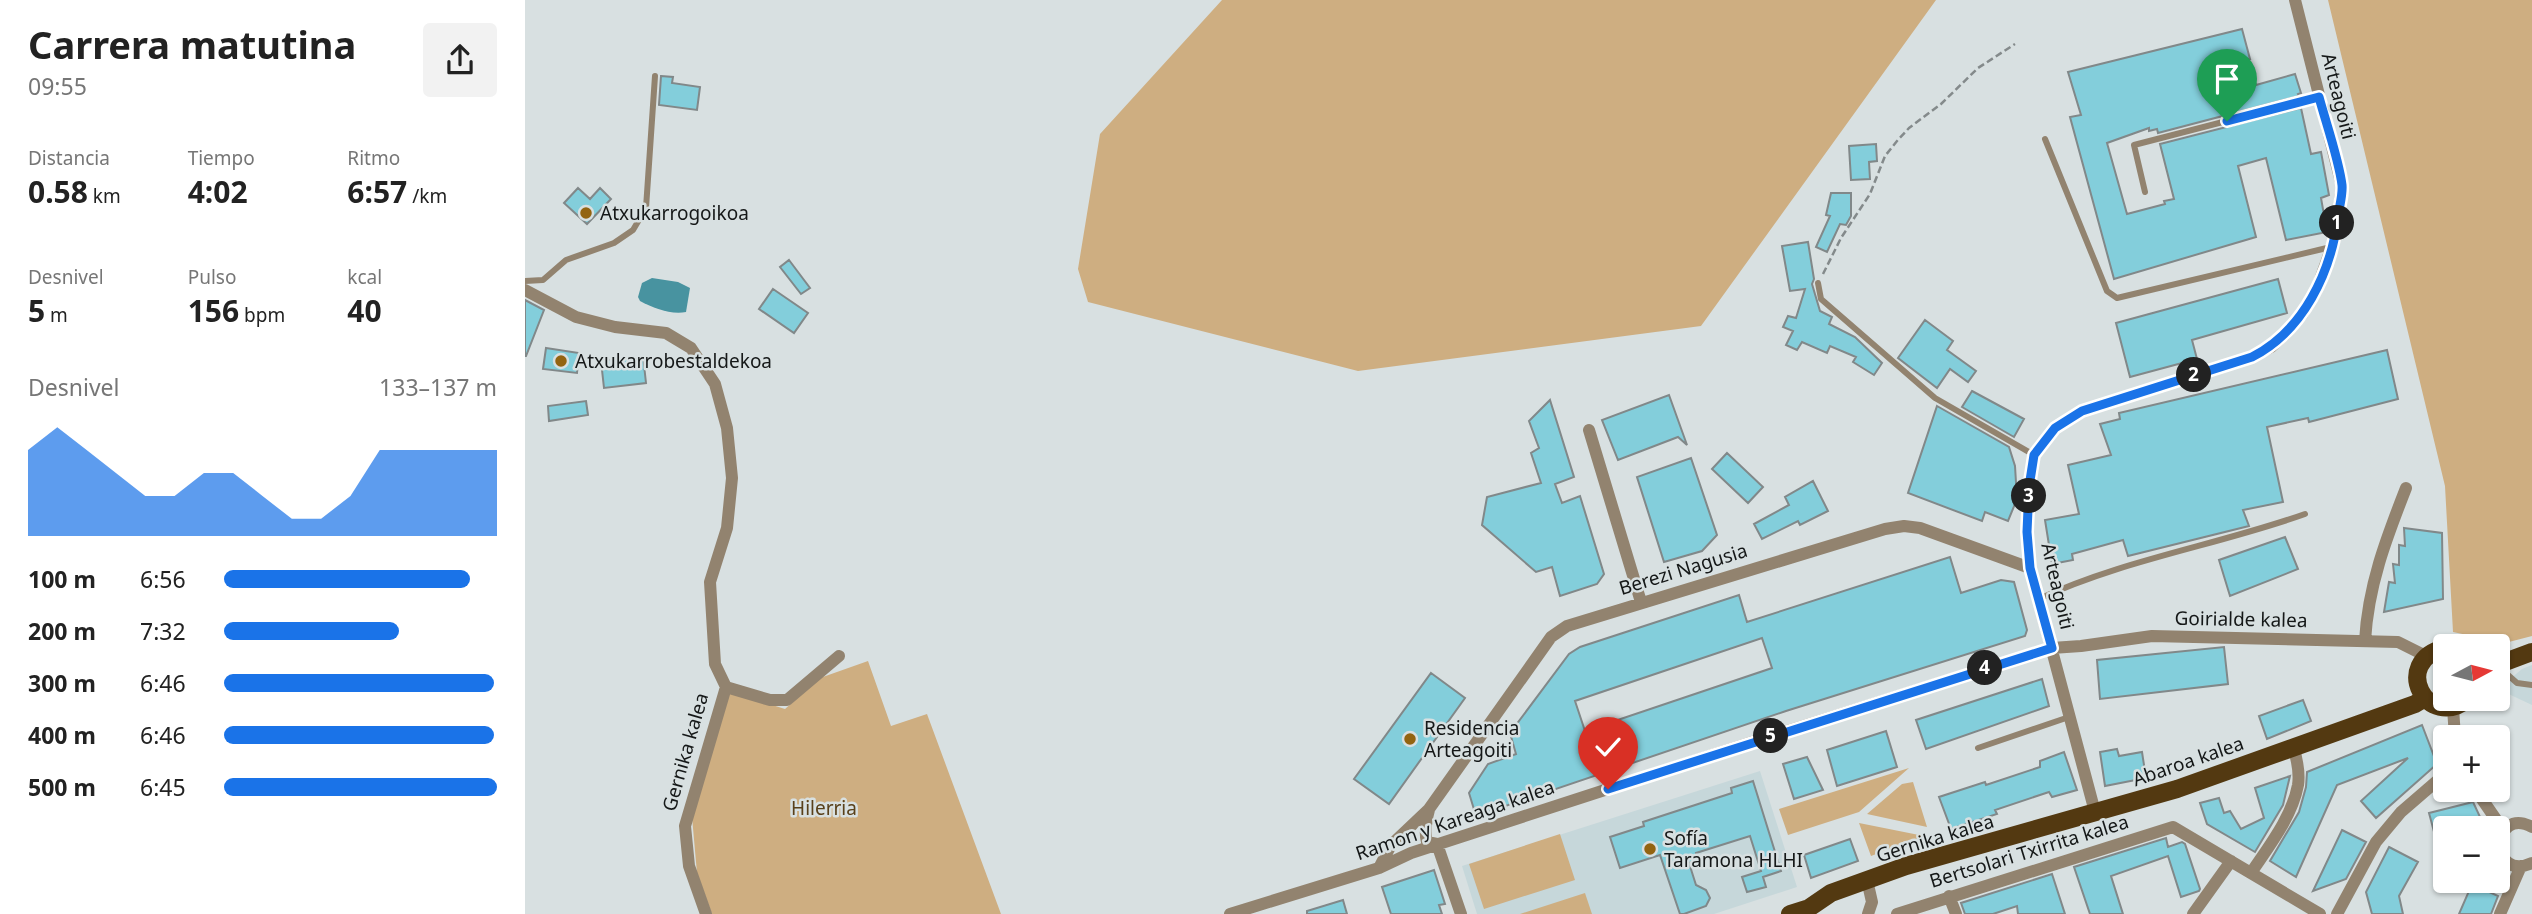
<!DOCTYPE html>
<html lang="es">
<meta charset="utf-8">
<style>
:root{--surface:#fff;--page:#f2f2f2;--text:#222;--muted:#767676;--accent:#1a73e8}
body{margin:0;font-family:"Noto Sans",sans-serif;background:var(--page);color:var(--text);height:100vh;display:flex;flex-direction:column;font-size:26px;white-space:nowrap}
*{box-sizing:border-box;margin:0}
p{font-size:23px;color:var(--muted)}
.icon{flex:none;width:38px;height:38px;fill:none;stroke:currentColor;stroke-width:2;stroke-linecap:round;stroke-linejoin:round}
.map{position:relative;flex:1;overflow:hidden}
.drawer{display:flex;flex-direction:column;background:var(--surface);width:525px}
.drawer>*{flex:none}
.needle{width:46px;rotate:83deg}
.fabs{position:absolute;left:1908px;top:634px;display:grid;gap:14px}
.fabs a{display:grid;place-items:center;width:77px;height:77px;border-radius:7px;background:var(--surface);box-shadow:0 2px 5px #0004;font-size:35px}
.pin{position:absolute;display:grid;place-items:center;width:60px;height:60px;color:#fff;margin:-72px -30px;border-radius:50% 50% 50% 0;rotate:-45deg;box-shadow:0 0 7px #0007}
.pin .icon{rotate:45deg}
.km{position:absolute;width:35px;height:35px;margin:-18px;border-radius:50%;background:#222;color:#fff;font-size:19px;line-height:35px;text-align:center}
.round{display:grid;place-items:center;flex:none;width:74px;height:74px;border-radius:7px;background:var(--page)}
.overview{display:flex;align-items:center;justify-content:space-between;height:119px;padding:0 28px}
h1{font-size:38px;font-weight:700;line-height:52px}
.stats{display:grid;grid-template-columns:repeat(3,1fr);gap:10px;height:119px;padding:7px 28px}
.stats div{display:grid;align-content:center}
.stats b{font-size:30px;font-weight:700}
.stats small{font-size:19px;font-weight:400}
.stats p{font-size:19px}
.chart{height:196px;padding:14px 28px}
.chart p{display:flex;justify-content:space-between}
.chart svg{width:100%;height:126px;margin-top:7px;fill:var(--accent);opacity:.7}
ul{padding:0 28px;list-style:none;font-size:23px}
li{display:grid;grid-template-columns:112px 84px 1fr;align-items:center;height:52px}
li i{height:18px;border-radius:9px;background:var(--accent)}
main{display:flex;flex:1;min-height:0}
.map>svg:first-child{display:block}
.built{fill:#c6d7da}
.green{fill:#ceae81}
.water{fill:#4893a0}
.building{fill:#83cedb;stroke:#818889;stroke-width:2;fill-rule:evenodd}
.lines{fill:none;stroke-linecap:round;stroke-linejoin:round}
.path{stroke:#848a8b;stroke-width:2.5;stroke-dasharray:7 3.5;stroke-linecap:butt}
.service{stroke:#92836f;stroke-width:6}
.minor{stroke:#92836f;stroke-width:12}
.primary{stroke:#533911;stroke-width:18}
.route-casing{stroke:#fff;stroke-width:14}
.route{stroke:#1a73e8;stroke-width:9}
.poi-dot{fill:#936411;stroke:#d8e0e1;stroke-width:2.5}
.labels{text-anchor:middle;stroke-width:5;stroke-linejoin:round;paint-order:stroke}
.street-label{font-size:19px;fill:#151818;stroke:#d8e0e1}
.poi-label{font-size:19px;fill:#151818;stroke:#d8e0e1;text-anchor:start}
.park-label{font-size:19px;fill:#59401a;stroke:#d8e0e1}
</style>
<main>
<section class="drawer">
<div class="overview"><div><h1>Carrera matutina</h1><p>09:55</p></div><a class="round"><svg class="icon" aria-label="share" viewBox="0 0 24 24"><path d="M12 15V3M7 8l5-5 5 5M5 13v7h14v-7"/></svg></a></div>
<div class="stats">
<div><p>Distancia</p><b>0.58<small> km</small></b></div>
<div><p>Tiempo</p><b>4:02</b></div>
<div><p>Ritmo</p><b>6:57<small> /km</small></b></div>
</div>
<div class="stats">
<div><p>Desnivel</p><b>5<small> m</small></b></div>
<div><p>Pulso</p><b>156<small> bpm</small></b></div>
<div><p>kcal</p><b>40</b></div>
</div>
<div class="chart"><p><span>Desnivel</span>133–137 m</p>
<svg viewBox="0 0 160 44" preserveAspectRatio="none"><path d="M0 44V14L10 6L20 14L30 22L40 30L50 30L60 22L70 22L80 30L90 38L100 38L110 30L120 14L130 14L140 14L150 14L160 14V44z"/></svg>
</div>
<ul>
<li><b>100 m</b>6:56<i style="width:90%"></i></li>
<li><b>200 m</b>7:32<i style="width:64%"></i></li>
<li><b>300 m</b>6:46<i style="width:99%"></i></li>
<li><b>400 m</b>6:46<i style="width:99%"></i></li>
<li><b>500 m</b>6:45<i style="width:100%"></i></li>
</ul>
</section>
<div class="map">
<svg width="2007" height="914" viewBox="0 0 2007 914">
<rect width="100%" height="100%" fill="#d8e0e1"/>
<path class="built" d="M2007,665V705L1973,689L1997,669Z
M1235,771L1272,887L1189,914H952L937,866Z"/>
<path class="green" d="M697,0H1411L1176,326L833,371L563,302L553,269L575,134Z
M1803,0H2007V636L1980,643L1928,632L1920,486Z
M343,661L366,726L402,714L476,914H187L172,873L167,817L202,691L260,709L295,678Z
M1384,768L1334,812L1263,835L1254,809Z
M1388,782L1402,827L1342,814L1377,784Z
M1334,823L1399,836L1346,856Z
M1035,834L1050,880L959,909L944,864Z
M1060,893L1067,914H995Z"/>
<path class="water" d="M127,278L153,282L165,288L161,312C146,315 128,308 115,301L113,297L117,283Z"/>
<path class="building" d="M1717,29L1725,59H1722L1731,85L1770,74L1776,93L1773,94L1774,96L1633,133L1632,129L1624,131V128L1582,143L1602,214L1640,204L1639,201L1649,199L1635,144L1776,108L1786,154L1796,152L1804,195L1796,198L1802,232L1761,240L1741,158L1713,166L1731,237L1589,279L1545,117L1556,115L1543,72Z
M136,76L148,77L147,83L175,87L172,110L134,105Z
M1351,144L1352,161L1344,162L1345,179L1326,180L1324,146Z
M53,188L65,199L75,188L86,199L62,224L39,203Z
M1306,193H1326V216L1321,225L1315,224L1302,252L1291,247L1305,216L1301,215Z
M1283,242L1289,279L1287,284L1295,311L1307,317L1304,324L1330,337L1357,363L1349,375L1328,362L1331,357L1305,346L1302,353L1277,342L1272,350L1261,345L1268,331L1258,327L1263,316L1271,318L1280,289L1265,291L1257,246Z
M264,260L285,288L276,294L255,267Z
M1753,279L1762,313L1667,340L1672,359L1605,377L1591,323Z
M248,289L283,313L269,333L234,309Z
M0,300L19,310L1,356H0Z
M1400,320L1428,341L1422,350L1451,371L1443,382L1425,369L1412,388L1373,358Z
M21,348L54,353L52,373L18,369Z
M1862,350L1873,399L1784,422L1783,418L1742,427L1758,502L1718,510L1724,526L1603,556L1598,540L1547,554L1548,560L1527,564L1520,520L1554,514L1543,465L1586,455L1575,424L1595,419L1594,413Z
M118,356L121,383L79,388L76,361Z
M1447,391L1499,419L1489,437L1437,407Z
M1144,395L1162,445L1153,437L1093,460L1077,420Z
M1025,400L1049,477L1030,484L1037,503L1055,496L1079,574L1072,584L1035,596L1027,567L1011,572L957,525L962,497L1016,483L1006,453L1014,448L1004,421Z
M61,401L63,415L24,421L23,406Z
M1412,406L1484,447L1490,466L1492,499L1483,521L1460,512L1457,521L1383,493Z
M1202,453L1238,487L1223,503L1187,469Z
M1166,458L1192,535L1177,551L1139,562L1112,477Z
M1288,481L1303,511L1275,525L1273,521L1237,539L1229,524L1264,505L1260,497Z
M1879,528L1917,533L1918,599L1859,612L1864,582L1870,583L1868,564L1874,565V545L1880,546Z
M1760,537L1773,569L1705,596L1694,560Z
M1425,557L1436,593L1476,580L1489,582L1502,630L1500,636L1261,711L951,816L944,793L963,764L991,754L985,733L1044,654L1055,647L1214,595L1222,622ZM1237,638L1247,668L1060,731L1050,701Z
M1699,647L1703,684L1575,699L1572,660Z
M906,673L940,698L864,804L829,779Z
M1517,679L1524,706L1401,749L1391,720Z
M1778,700L1786,721L1742,739L1734,716Z
M1897,725L1912,764L1851,818L1836,801L1883,758L1812,785L1771,877L1745,861L1774,812L1781,787L1782,772Z
M1361,731L1372,767L1312,786L1302,750Z
M1592,749L1594,756L1617,752L1621,778L1580,786L1575,752Z
M1539,752L1552,790L1527,797L1524,792L1470,810L1472,814L1426,829L1414,797L1460,782L1461,785L1515,767V761Z
M1282,757L1298,790L1269,799L1258,764Z
M1765,776L1758,805L1730,852L1682,824L1675,803L1694,798L1699,813L1705,811L1716,829L1739,818L1730,788Z
M1228,781L1256,871L1238,877L1241,887L1222,892L1217,877L1236,871L1225,836L1171,853L1173,860L1164,863L1171,885L1181,890L1185,898L1181,906L1159,914H1155L1135,855L1095,868L1085,837L1119,826L1118,822L1207,793L1206,788Z
M1948,802L1956,819L1948,821L1950,828H1920V857L1916,858L1904,813Z
M1817,830L1841,842L1821,879L1788,891Z
M1641,838L1643,847L1657,842L1660,844L1675,889L1674,891L1656,897L1643,856L1586,876L1598,914H1565L1549,867Z
M1325,839L1333,861L1286,878L1279,855Z
M1864,847L1893,862L1874,896L1878,914H1847L1841,892Z
M909,870L920,904L914,905L917,914H866L857,887Z
M1527,874L1540,914H1493L1492,906L1468,914H1440L1436,903Z
M1947,884L1973,896L1966,914H1934Z
M818,900L822,914H782V911Z"/>
<g class="lines">
<path class="path" d="M1298,274L1316,238L1345,194L1360,156L1372,141L1384,128L1416,104L1453,68L1490,44"/>
<path class="service" d="M1520,139L1582,291L1592,298L1806,247
M1620,192L1609,145L1794,97
M0,281L18,280L41,260L89,243L108,230L121,208L130,76
M1293,283L1296,299L1410,398L1509,455
M1514,599C1597,560 1693,545 1780,514
M1974,667L1992,683L2007,685
M1453,748L1544,717"/>
<path class="minor" d="M0,290L51,317L90,327L141,333L166,348L190,384L202,428L207,478L202,528L185,582L190,664L201,687
M1064,430L1116,602
M1840,641C1843,586 1861,539 1881,488
M1928,708L1930,737
M1950,789L1979,831
M904,810C901,821 899,831 902,842L912,844
M1570,812L1505,568L1502,532L1504,487L1509,455L1530,428L1557,411L1727,357L1746,347L1759,335L1778,313L1791,291L1810,238L1817,186L1770,0
M2007,827C1966,805 1964,883 2007,863
M912,844L936,914
M854,868L866,845L904,809L1026,637L1042,626L1360,529L1379,526L1395,528L1505,568
M1726,873C1744,846 1767,817 1773,785C1775,772 1772,759 1768,746
M1342,880L1347,902L1343,914
M1424,896L1431,914
M181,914L164,866L160,826L201,687L245,700H262L314,656
M705,914L854,868L886,853L1234,740L1527,648L1556,646L1627,636L1873,642L1901,656
M1372,914L1648,827L1795,914
M1668,914L1706,861
M1812,914L1851,842L1876,812L1920,774
M1975,914L1996,866"/>
<path class="primary" d="M1920,648C1865,661 1902,733 1944,698
M1972,665L2007,652
M1265,914L1284,908L1306,893L1381,866L1652,789L1890,704L1900,698"/>
</g>
<g class="lines">
<defs>
<path id="route" d="M1083,789L1527,648L1505,568L1502,532L1504,487L1509,455L1530,428L1557,411L1727,357C1778,331 1806,273 1813,217C1814,207 1818,195 1817,185C1814,160 1801,123 1794,97L1702,121"/>
</defs>
<use href="#route" class="route-casing"/>
<use href="#route" class="route"/>
</g>
<g class="poi-dot">
<circle cx="61" cy="213" r="7"/>
<circle cx="36" cy="361" r="7"/>
<circle cx="885" cy="739" r="7"/>
<circle cx="1125" cy="849" r="7"/>
</g>
<g class="labels">
<g class="street-label">
<text transform="translate(1814 96) rotate(76)" y="7">Arteagoiti</text>
<text transform="translate(1158 569) rotate(-17)" y="7">Berezi Nagusia</text>
<text transform="translate(1533 586) rotate(77)" y="7">Arteagoiti</text>
<text transform="translate(1716 619) rotate(1)" y="7">Goirialde kalea</text>
<text transform="translate(160 752) rotate(-74)" y="7">Gernika kalea</text>
<text transform="translate(1663 761) rotate(-19)" y="7">Abaroa kalea</text>
<text transform="translate(930 820) rotate(-19)" y="7">Ramon y Kareaga kalea</text>
<text transform="translate(1410 838) rotate(-17)" y="7">Gernika kalea</text>
<text transform="translate(1504 851) rotate(-17)" y="7">Bertsolari Txirrita kalea</text>
</g>
<g class="poi-label">
<text x="75" y="220">Atxukarrogoikoa</text>
<text x="50" y="368">Atxukarrobestaldekoa</text>
<text x="899" y="735">Residencia<tspan x="899" dy="22">Arteagoiti</tspan></text>
<text x="1139" y="845">Sofía<tspan x="1139" dy="22">Taramona HLHI</tspan></text>
</g>
<g class="park-label">
<text x="299" y="815">Hilerria</text>
</g>
</g>
</svg>
<div class="fabs">
<a><svg class="needle" viewBox="-14 -14 28 28"><path d="M0-13l5 13h-10z" fill="#e53935"/><path d="M0 13l5-13h-10z" fill="#767676"/></svg></a>
<a>+</a>
<a>−</a>
</div>
<div class="pin" style="left:1702px;top:121px;background:#1e9e55"><svg class="icon" aria-label="arrive" viewBox="0 0 24 24"><path d="M6 21V4h12l-3 4 3 4H6"/></svg></div>
<div class="pin" style="left:1083px;top:789px;background:#d93025"><svg class="icon" aria-label="check" viewBox="0 0 24 24"><path d="M5 12l5 5 9-10"/></svg></div>
<b class="km" style="left:1812px;top:223px">1</b>
<b class="km" style="left:1669px;top:375px">2</b>
<b class="km" style="left:1504px;top:496px">3</b>
<b class="km" style="left:1460px;top:668px">4</b>
<b class="km" style="left:1246px;top:736px">5</b>
</div>
</main>
